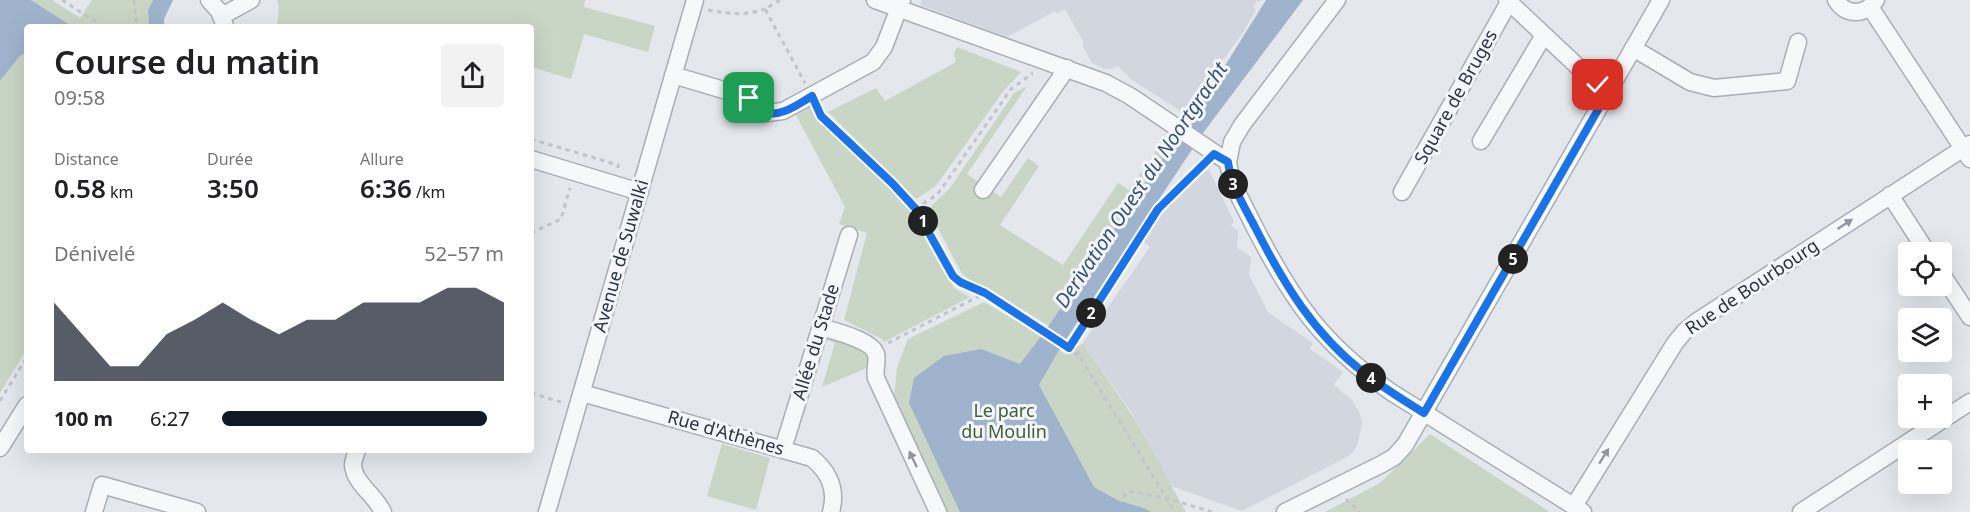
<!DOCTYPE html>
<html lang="fr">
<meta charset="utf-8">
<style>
:root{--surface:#fff;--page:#f2f2f2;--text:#202124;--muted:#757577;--accent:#111827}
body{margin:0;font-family:"Noto Sans",sans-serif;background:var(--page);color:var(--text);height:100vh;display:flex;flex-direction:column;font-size:22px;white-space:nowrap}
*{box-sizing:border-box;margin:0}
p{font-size:20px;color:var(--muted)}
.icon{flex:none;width:33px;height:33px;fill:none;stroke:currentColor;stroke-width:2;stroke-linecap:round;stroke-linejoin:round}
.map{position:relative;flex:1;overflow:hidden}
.side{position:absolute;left:24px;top:24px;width:510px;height:429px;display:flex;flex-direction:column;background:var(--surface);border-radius:6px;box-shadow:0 6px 24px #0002}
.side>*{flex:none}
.controls{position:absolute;left:1898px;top:242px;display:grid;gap:12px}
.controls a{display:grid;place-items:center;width:54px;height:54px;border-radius:6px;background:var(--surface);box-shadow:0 6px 24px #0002;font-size:30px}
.pin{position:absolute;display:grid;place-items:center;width:51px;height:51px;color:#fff;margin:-26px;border-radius:12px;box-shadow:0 3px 9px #0006}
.km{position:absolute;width:30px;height:30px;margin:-15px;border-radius:50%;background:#222;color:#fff;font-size:16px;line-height:30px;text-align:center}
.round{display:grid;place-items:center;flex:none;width:63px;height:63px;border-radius:6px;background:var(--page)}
.summary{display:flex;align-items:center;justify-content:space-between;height:102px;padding:0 30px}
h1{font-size:33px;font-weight:600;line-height:45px}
.figures{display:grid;grid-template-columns:repeat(3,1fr);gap:9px;height:102px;padding:6px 30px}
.figures div{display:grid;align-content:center}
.figures b{font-size:26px;font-weight:600}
.figures small{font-size:16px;font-weight:400}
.figures p{font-size:16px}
.chart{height:168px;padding:12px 30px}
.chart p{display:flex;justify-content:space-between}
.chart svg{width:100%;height:108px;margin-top:6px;fill:var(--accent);opacity:.7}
ul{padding:0 30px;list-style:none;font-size:20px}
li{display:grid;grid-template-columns:96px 72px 1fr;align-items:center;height:45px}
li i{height:15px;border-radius:8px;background:var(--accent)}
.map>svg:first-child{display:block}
.built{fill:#d2d6de}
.green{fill:#c9d6c5}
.water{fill:#9fb4cc}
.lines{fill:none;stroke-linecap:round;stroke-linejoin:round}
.minor-casing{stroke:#a9aeb7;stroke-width:19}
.path{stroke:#c2c5cb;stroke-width:3;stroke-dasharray:4.5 4.5;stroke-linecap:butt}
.minor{stroke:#f7f8fa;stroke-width:16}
.oneway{fill:#9196a0}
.route-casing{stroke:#fff;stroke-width:12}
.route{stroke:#1a73e8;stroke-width:8}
.labels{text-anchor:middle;stroke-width:6;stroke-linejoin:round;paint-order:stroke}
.street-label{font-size:18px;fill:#2b3445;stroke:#f4f6f9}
.park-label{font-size:18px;fill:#3f6138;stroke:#f4f6f9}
.water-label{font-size:20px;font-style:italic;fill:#34527a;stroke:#f4f6f9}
</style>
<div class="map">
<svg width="1970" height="512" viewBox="0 0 1970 512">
<rect width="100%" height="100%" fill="#e4e7ec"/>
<path class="built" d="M922,0H1261L1260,2L1257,1L1253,7L1256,10L1242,34L1184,113L1132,80L1118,66L1111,69H1105L1092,63L1082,45L1084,43L1065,9L1057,13L1055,11L1007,37L920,5Z
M1209,170L1234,222L1231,226L1238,231L1237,248L1251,257L1249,275L1268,312L1313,343L1310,349L1343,372L1334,385L1352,400L1360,414L1362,423L1358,443L1354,451L1347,457L1242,511L1171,486L1132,413L1083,343L1150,247L1140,239L1158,212L1163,214L1197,171Z"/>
<path class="green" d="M31,0H52L80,18L92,0H153L148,10L149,27H73Z
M277,0H585L584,7L655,26L648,52L584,34L571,79L531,67V27H277L279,7Z
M957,47L1021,72L1001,94L936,186L916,199L828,112L876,88L885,101L956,62L954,54Z
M27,52V349L0,393V81L20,56Z
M1027,86L967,174L1001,197L1028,158L1039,166L1000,225L1063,265L1118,183L1129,190L1158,148L1166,153L1049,326L993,291L970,281L961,272L928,209L950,188L1014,93Z
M812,106L822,121L914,211L954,288L970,297L884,342L882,339L844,320L867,233L839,224L845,207L796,115Z
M984,302L1035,332L1065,354L1083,343L1136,421L1186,512H947L894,398L897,367L908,339Z
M825,334L866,349L871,366L822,387L835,343L823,339Z
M1430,434L1550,512H1325L1380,483Z
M722,444L770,458L756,510L707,496Z"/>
<path class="water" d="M0,0H31L73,27H27V52L20,56L0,81Z
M153,0H173L164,19V27H149L148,10Z
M1266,0H1303L1203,133L1059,350L1039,385L1094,487L1119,501L1141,507L1151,512H960L909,403L914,378L944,356L981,349L1020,364L1045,331L1166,153C1181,144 1191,129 1196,112Z"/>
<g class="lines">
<defs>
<path id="minor" d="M209,0L219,11L225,26
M875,0L1106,83L1130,96L1228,162C1231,185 1244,205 1254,226C1292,300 1321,343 1391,392L1583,512
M1507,0L1607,94
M1836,0C1846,16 1865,16 1876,0
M1870,7L1970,159
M222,16L251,0
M1633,48L1690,82L1714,88L1787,81L1798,42
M673,75L747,97L767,113L783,111L873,62L884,47L902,0
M1481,141L1544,35
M531,159L640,192
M1228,162L1232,142L1242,125L1337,0
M983,190L1067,68
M1402,192L1509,2
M1890,195L1927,252
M1941,273L1970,317
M821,327C834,331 872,340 876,354C878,362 874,370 876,378L938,512
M582,393L812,458C830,473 837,490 831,512
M0,448L27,405
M783,449L849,235
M357,450C356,454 353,461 353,465C354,483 376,496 383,512
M1574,506L1675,343L1685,331L1696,322L1970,144
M94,512L102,485L197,512
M547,512L695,0
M1285,512L1382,464L1394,457L1405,445L1661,0
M1801,512L1970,402"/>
</defs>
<use href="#minor" class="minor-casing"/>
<path class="path" d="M62,0L104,27
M134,0L137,27
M780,0L765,9L805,83
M708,10C730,14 744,16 765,9
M819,110L821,115L915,208L953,276L960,282L985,293L1080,357
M531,139L618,165V168
M915,208L937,195L1011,89L1033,73
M531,233L561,219L570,188
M1074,342L1080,357L1175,512
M888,343L985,293
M1069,348L1158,209L1204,164
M531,393L564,403
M0,401L27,357
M1123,497L1129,491L1166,498L1212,512
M1346,499L1360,512"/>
<use href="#minor" class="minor"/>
</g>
<defs><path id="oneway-solid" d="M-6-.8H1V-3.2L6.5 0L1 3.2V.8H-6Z" transform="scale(1.5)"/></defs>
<g class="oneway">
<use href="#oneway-solid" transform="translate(1845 224) rotate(-33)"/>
<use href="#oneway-solid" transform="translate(1604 456) rotate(-58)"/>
<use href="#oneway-solid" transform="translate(913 459) rotate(-115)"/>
</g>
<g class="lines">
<defs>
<path id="route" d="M749,98C754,102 758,108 763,111C778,120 800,103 812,96L821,116L892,183L915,208L953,276L960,282L985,293L1069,348L1158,209L1214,154L1228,162C1231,186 1245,208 1256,229C1284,284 1314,334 1363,372C1382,387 1403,400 1424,413L1607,94L1598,85"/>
</defs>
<use href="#route" class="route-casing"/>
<use href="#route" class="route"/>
</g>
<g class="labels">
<g class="street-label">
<text transform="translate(1456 97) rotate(-61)" y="6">Square de Bruges</text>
<text transform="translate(621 256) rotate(-74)" y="6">Avenue de Suwalki</text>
<text transform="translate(1752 287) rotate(-34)" y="6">Rue de Bourbourg</text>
<text transform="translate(816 342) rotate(-73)" y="6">Allée du Stade</text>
<text transform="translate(726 433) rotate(16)" y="6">Rue d'Athènes</text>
</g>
<g class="park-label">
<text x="1004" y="417">Le parc<tspan x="1004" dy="21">du Moulin</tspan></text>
</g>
<g class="water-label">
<text transform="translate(1141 185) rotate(-56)" y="7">Derivation Ouest du Noortgracht</text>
</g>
</g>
</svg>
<div class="controls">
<a><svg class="icon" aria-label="locate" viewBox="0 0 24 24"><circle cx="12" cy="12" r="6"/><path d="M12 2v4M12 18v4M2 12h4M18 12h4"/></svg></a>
<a><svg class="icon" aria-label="layers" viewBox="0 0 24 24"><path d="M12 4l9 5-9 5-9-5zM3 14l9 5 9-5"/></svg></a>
<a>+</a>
<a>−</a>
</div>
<div class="pin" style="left:749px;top:98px;background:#1e9e55"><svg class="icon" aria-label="arrive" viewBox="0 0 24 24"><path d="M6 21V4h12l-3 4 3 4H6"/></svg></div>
<div class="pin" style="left:1598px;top:85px;background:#d93025"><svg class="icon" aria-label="check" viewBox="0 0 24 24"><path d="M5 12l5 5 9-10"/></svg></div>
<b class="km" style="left:923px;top:221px">1</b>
<b class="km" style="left:1091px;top:313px">2</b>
<b class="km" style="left:1233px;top:184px">3</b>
<b class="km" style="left:1371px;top:378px">4</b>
<b class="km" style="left:1513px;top:259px">5</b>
<section class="side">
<div class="summary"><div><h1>Course du matin</h1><p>09:58</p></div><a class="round"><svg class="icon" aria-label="share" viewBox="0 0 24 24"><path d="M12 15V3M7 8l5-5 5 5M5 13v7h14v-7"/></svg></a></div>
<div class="figures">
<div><p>Distance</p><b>0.58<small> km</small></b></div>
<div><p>Durée</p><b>3:50</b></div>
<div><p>Allure</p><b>6:36<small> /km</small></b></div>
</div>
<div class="chart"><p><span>Dénivelé</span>52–57 m</p>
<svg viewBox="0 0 160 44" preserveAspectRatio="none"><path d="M0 44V12L10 25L20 38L30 38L40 25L50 19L60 12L70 19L80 25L90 19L100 19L110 12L120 12L130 12L140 6L150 6L160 12V44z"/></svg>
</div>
<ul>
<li><b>100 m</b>6:27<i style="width:94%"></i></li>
</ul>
</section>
</div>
